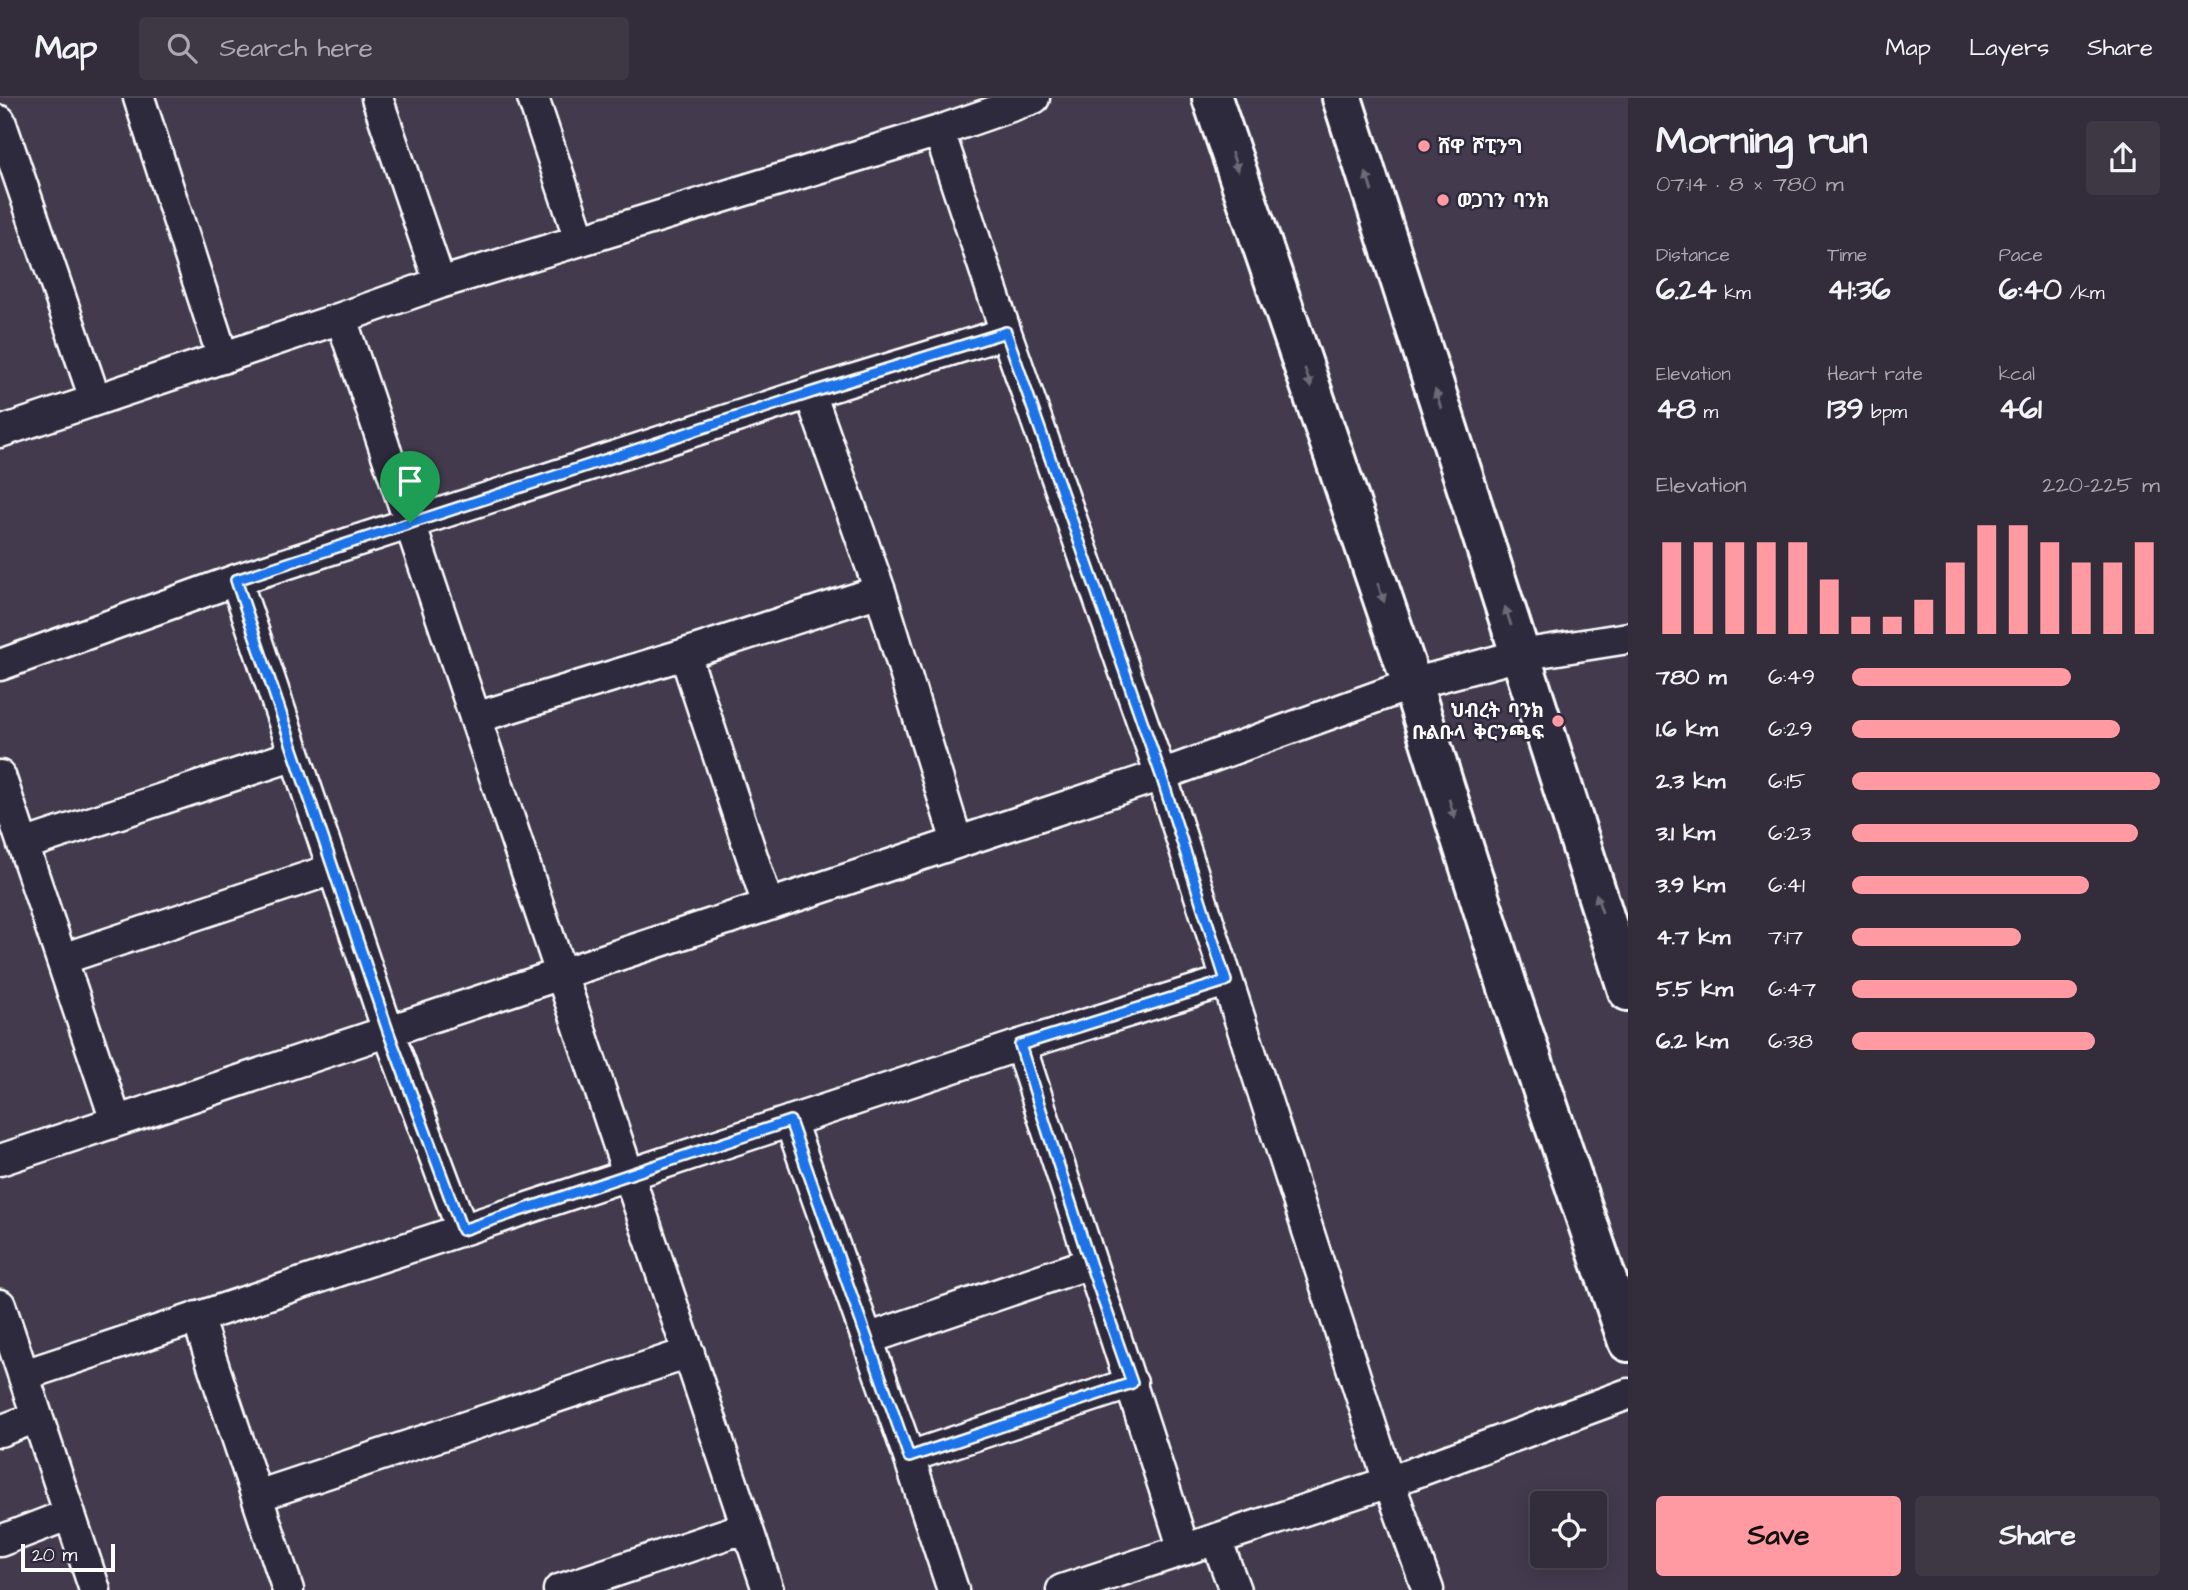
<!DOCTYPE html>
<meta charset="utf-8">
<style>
:root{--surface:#332c3a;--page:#3e3845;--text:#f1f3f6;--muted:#a9a7af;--line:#4e4854;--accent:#ff9aa2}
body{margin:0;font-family:"Architects Daughter","Noto Sans Ethiopic",sans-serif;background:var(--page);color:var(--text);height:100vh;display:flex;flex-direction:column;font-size:26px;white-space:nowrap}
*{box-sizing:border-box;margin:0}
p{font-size:23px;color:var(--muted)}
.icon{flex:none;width:38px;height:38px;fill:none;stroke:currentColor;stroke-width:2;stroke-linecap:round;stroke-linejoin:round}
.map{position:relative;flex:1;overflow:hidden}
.side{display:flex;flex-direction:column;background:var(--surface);width:560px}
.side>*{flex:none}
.buttons{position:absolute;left:1530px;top:1393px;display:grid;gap:14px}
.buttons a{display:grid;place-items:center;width:77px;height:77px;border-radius:7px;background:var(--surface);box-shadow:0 4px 18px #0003,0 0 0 2px var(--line);font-size:35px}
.scale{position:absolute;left:21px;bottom:18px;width:94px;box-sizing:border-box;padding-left:7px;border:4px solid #fff;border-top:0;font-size:19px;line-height:24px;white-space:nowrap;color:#fff;-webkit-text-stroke:5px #2f2a3d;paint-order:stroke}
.pin{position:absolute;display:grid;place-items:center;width:60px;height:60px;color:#fff;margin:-72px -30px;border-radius:50% 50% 50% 0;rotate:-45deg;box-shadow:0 0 7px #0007}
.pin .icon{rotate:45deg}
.round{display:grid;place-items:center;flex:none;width:74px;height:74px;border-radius:7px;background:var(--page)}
.summary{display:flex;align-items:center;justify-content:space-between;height:119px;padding:0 28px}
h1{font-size:38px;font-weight:800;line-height:52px}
.figures{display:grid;grid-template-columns:repeat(3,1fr);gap:10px;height:119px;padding:7px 28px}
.figures div{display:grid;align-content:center}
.figures b{font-size:30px;font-weight:800}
.figures small{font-size:19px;font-weight:400}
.figures p{font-size:19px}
.chart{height:196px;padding:14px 28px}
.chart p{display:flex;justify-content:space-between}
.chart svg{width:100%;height:126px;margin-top:7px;stroke:var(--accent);stroke-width:6}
.button{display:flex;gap:14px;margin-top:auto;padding:14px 28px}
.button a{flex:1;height:80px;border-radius:7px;background:var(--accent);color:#111;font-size:28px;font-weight:800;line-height:80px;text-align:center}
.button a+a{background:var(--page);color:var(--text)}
ul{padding:0 28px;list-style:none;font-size:23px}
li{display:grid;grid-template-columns:112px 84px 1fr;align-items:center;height:52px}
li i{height:18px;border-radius:9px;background:var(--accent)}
header{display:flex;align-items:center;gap:42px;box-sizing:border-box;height:98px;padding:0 35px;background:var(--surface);border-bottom:2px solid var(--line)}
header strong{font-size:33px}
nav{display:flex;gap:38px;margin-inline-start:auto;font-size:24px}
.search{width:490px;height:63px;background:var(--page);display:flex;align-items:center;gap:18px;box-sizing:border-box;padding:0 24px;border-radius:7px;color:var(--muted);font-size:26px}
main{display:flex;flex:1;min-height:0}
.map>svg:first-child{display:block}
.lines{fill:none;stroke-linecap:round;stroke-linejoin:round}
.minor-casing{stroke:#fff;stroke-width:35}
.secondary-casing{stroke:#fff;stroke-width:44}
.minor{stroke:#2f2a3d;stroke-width:30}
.secondary{stroke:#2f2a3d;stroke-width:38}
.oneway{fill:#6d6a77}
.route-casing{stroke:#fff;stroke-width:14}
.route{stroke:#1a73e8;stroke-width:9}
.poi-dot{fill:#ff9aa2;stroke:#2f2a3d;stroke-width:2.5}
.labels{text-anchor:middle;stroke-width:5;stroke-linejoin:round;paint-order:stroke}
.poi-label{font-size:19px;font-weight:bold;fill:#fff;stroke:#2f2a3d;text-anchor:start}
</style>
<header>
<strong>Map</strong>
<div class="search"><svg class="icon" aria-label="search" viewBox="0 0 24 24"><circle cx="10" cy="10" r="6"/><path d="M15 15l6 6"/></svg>Search here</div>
<nav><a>Map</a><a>Layers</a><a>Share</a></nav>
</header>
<main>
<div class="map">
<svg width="1628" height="1492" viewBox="0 0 1628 1492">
<rect width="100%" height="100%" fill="#443a4e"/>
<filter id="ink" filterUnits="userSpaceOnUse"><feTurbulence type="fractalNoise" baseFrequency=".0143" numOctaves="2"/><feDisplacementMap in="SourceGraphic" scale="14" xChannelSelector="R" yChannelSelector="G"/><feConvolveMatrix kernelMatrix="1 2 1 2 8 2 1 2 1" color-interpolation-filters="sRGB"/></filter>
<g filter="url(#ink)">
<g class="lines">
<defs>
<path id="minor" d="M139,0L223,260
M377,0L440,185
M533,0L580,142
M0,23L95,301
M341,220L768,1492
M1006,235L1161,677L1389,1384L1428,1492
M810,295L880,493L957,744
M0,334L341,220L440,185L939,33
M236,482L388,933L462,1131
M685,556L768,807
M0,567L236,482L810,295L1006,235L939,33L1034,0
M475,620L685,556L880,493
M0,678L116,1023
M23,747L295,657
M62,861L333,771
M1020,947C1074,1115 1131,1283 1184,1452
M790,1023L909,1359L953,1492
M0,1062L1161,677L1412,586L1520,557L1628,540
M0,1207L95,1492
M197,1219L288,1492
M867,1241L1090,1165
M24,1277L1020,947L1226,883
M0,1333L37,1319
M909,1359L1132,1285
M257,1398L689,1255
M1216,1441L1235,1492
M0,1443L70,1416
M559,1492L747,1429
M1062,1492L1389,1384L1628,1296"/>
<path id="secondary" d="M1212,0L1412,586L1507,887L1628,1244
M1342,0L1628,893"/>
</defs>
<use href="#minor" class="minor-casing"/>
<use href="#secondary" class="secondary-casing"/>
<use href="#minor" class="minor"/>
<use href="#secondary" class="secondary"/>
</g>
<defs><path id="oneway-solid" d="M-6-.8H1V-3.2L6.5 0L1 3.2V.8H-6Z" transform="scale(1.75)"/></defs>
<g class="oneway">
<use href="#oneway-solid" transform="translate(1235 64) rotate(70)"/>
<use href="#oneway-solid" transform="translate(1369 84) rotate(-108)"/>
<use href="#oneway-solid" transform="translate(1308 280) rotate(71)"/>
<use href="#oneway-solid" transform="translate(1438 301) rotate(-108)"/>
<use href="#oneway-solid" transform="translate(1381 495) rotate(71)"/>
<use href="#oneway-solid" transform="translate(1508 518) rotate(-108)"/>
<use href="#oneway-solid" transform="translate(1452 711) rotate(73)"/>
<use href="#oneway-solid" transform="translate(1599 805) rotate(-108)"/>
</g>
</g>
<g class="lines" filter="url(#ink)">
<defs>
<path id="route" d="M1006,234L1161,677L1226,883L1020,947L1090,1165L1132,1285L909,1359L790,1023L462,1132L388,933L236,482L810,295Z"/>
</defs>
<use href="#route" class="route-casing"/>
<use href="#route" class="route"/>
</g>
<g class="poi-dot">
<circle cx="1424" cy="48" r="7"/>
<circle cx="1443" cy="102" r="7"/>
<circle cx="1558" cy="623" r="7"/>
</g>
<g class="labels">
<g class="poi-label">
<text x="1438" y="55">ሸዋ ሾፒንግ</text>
<text x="1457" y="109">ወጋገን ባንክ</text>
<text x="1544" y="619" text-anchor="end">ህብረት ባንክ<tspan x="1544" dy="22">ቡልቡላ ቅርንጫፍ</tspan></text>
</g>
</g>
</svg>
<div class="buttons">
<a><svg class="icon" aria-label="locate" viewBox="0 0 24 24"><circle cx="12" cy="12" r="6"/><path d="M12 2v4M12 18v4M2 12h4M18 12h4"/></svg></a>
</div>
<div class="scale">20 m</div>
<div class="pin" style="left:410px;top:425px;background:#1e9e55"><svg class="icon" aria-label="arrive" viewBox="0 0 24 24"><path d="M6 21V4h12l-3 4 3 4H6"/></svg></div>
</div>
<section class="side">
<div class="summary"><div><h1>Morning run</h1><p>07:14 · 8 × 780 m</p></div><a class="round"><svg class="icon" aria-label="share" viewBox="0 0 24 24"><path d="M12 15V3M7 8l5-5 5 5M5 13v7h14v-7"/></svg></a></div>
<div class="figures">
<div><p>Distance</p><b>6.24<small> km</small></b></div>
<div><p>Time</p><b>41:36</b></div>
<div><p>Pace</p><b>6:40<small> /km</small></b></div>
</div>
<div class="figures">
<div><p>Elevation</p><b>48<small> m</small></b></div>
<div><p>Heart rate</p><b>139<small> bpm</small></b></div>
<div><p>kcal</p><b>461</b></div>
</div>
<div class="chart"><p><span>Elevation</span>220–225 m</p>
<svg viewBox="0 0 160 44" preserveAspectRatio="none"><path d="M5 44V12M15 44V12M25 44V12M35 44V12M45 44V12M55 44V25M65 44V38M75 44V38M85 44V32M95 44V19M105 44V6M115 44V6M125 44V12M135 44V19M145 44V19M155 44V12"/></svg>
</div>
<ul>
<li><b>780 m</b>6:49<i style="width:71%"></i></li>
<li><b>1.6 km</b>6:29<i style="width:87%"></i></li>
<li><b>2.3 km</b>6:15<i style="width:100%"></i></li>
<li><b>3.1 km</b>6:23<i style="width:93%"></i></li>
<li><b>3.9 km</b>6:41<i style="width:77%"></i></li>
<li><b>4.7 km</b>7:17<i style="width:55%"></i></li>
<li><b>5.5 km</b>6:47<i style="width:73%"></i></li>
<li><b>6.2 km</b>6:38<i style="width:79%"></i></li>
</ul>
<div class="button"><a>Save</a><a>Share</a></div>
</section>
</main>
